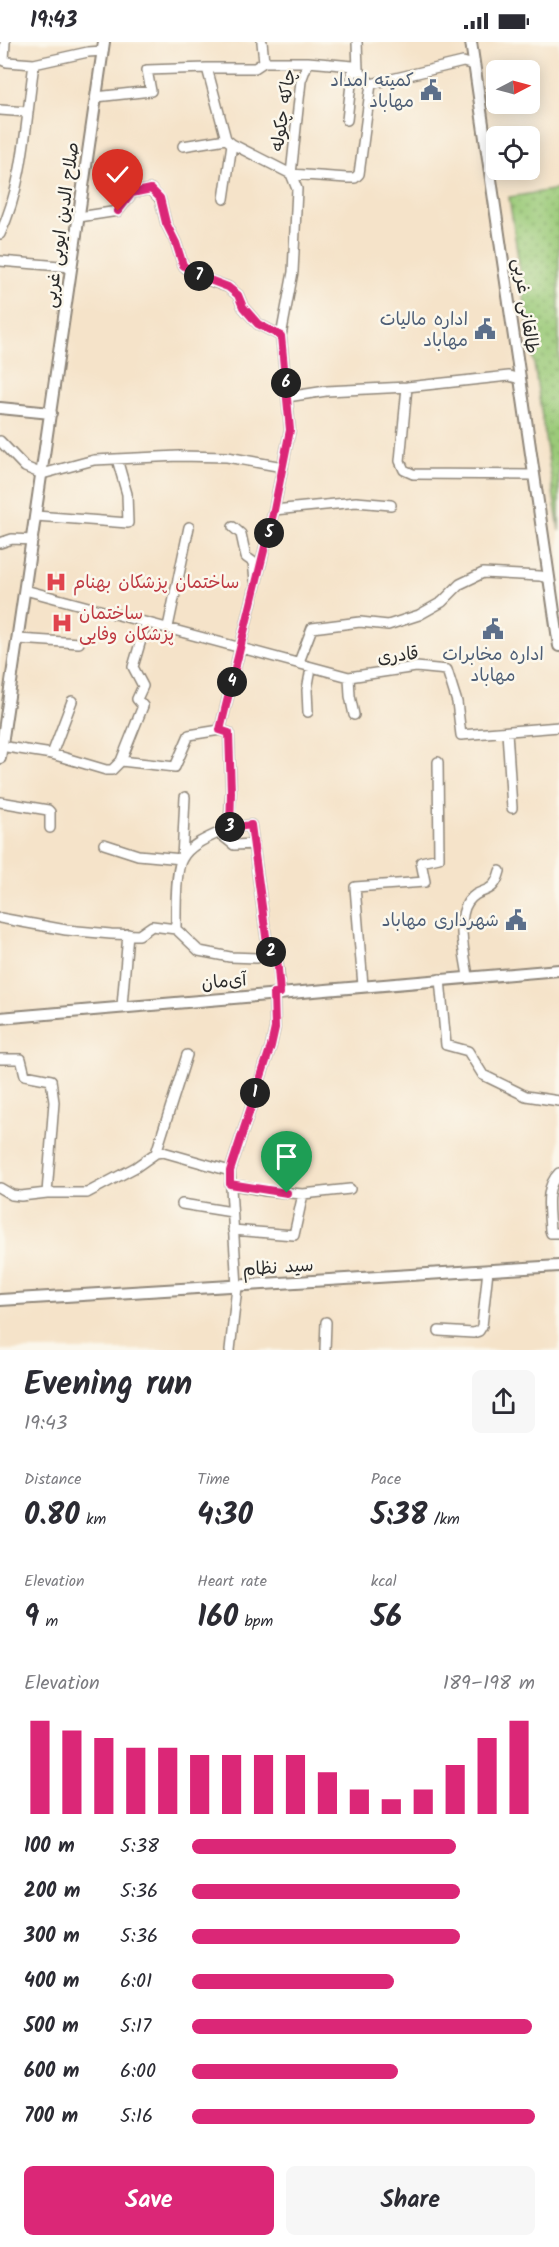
<!DOCTYPE html>
<meta charset="utf-8">
<style>
:root{--surface:#fff;--page:#f7f7f7;--text:#2b2b33;--muted:#7c7c81;--accent:#db2777}
body{margin:0;font-family:Kalam,"Playpen Sans Arabic",sans-serif;background:var(--page);color:var(--text);height:100vh;display:flex;flex-direction:column;font-size:22px;white-space:nowrap}
*{box-sizing:border-box;margin:0}
p{font-size:20px;color:var(--muted)}
.icon{flex:none;width:33px;height:33px;fill:none;stroke:currentColor;stroke-width:2;stroke-linecap:round;stroke-linejoin:round}
.map{position:relative;height:1308px;overflow:hidden}
.sheet{display:flex;flex-direction:column;background:var(--surface);flex:1}
.sheet>*{flex:none}
.needle{width:39px;rotate:84deg}
.tools{position:absolute;left:486px;top:18px;display:grid;gap:12px}
.tools a{display:grid;place-items:center;width:54px;height:54px;border-radius:9px;background:var(--surface);box-shadow:0 3px 15px #0003;font-size:30px}
.pin{position:absolute;display:grid;place-items:center;width:51px;height:51px;color:#fff;margin:-62px -26px;border-radius:50% 50% 50% 0;rotate:-45deg;box-shadow:0 0 6px #0007}
.pin .icon{rotate:45deg}
.km{position:absolute;width:30px;height:30px;margin:-15px;border-radius:50%;background:#222;color:#fff;font-size:16px;line-height:30px;text-align:center}
.round{display:grid;place-items:center;flex:none;width:63px;height:63px;border-radius:9px;background:var(--page)}
.overview{display:flex;align-items:center;justify-content:space-between;height:102px;padding:0 24px}
h1{font-size:33px;font-weight:700;line-height:45px}
.figures{display:grid;grid-template-columns:repeat(3,1fr);gap:9px;height:102px;padding:6px 24px}
.figures div{display:grid;align-content:center}
.figures b{font-size:30px;font-weight:700}
.figures small{font-size:16px;font-weight:400}
.figures p{font-size:16px}
.chart{height:168px;padding:12px 24px}
.chart p{display:flex;justify-content:space-between}
.chart svg{width:100%;height:108px;margin-top:6px;stroke:var(--accent);stroke-width:6}
.primary-button{display:flex;gap:12px;margin-top:auto;padding:12px 24px}
.primary-button a{flex:1;height:69px;border-radius:9px;background:var(--accent);color:#fff;font-size:24px;font-weight:700;line-height:69px;text-align:center}
.primary-button a+a{background:var(--page);color:var(--text)}
ul{padding:0 24px;list-style:none;font-size:20px}
li{display:grid;grid-template-columns:96px 72px 1fr;align-items:center;height:45px}
li i{height:15px;border-radius:8px;background:var(--accent)}
.status{display:flex;justify-content:space-between;align-items:center;height:42px;padding:0 30px;background:var(--surface);direction:ltr}
.status svg{height:16px;fill:currentColor}
.map>svg:first-child{display:block}
.grass{fill:url(#grass-dots);stroke:#637a52;stroke-width:1.5}
.lines{fill:none;stroke-linecap:round;stroke-linejoin:round}
.minor-casing{stroke:#90877a;stroke-width:12}
.tertiary-casing{stroke:#90877a;stroke-width:14}
.minor{stroke:#fff;stroke-width:9}
.tertiary{stroke:#fff;stroke-width:10}
.route-casing{stroke:#fff;stroke-width:12}
.route{stroke:#db2777;stroke-width:8}
.labels{text-anchor:middle;stroke-width:5;stroke-linejoin:round;paint-order:stroke}
.service-label{font-size:18px;fill:#4e5e75;stroke:#fbf7ec;text-anchor:end}
.street-label{font-size:18px;fill:#2b2b2b;stroke:#fbf7ec}
.health-label{font-size:18px;fill:#be3a42;stroke:#fbf7ec;text-anchor:start}
</style>
<div class="status"><b>19:43</b><svg viewBox="0 0 49 12"><path d="M0 12V9h3v3zM5 12V6h3v6zM10 12V3h3v9zM15 12V0h3v12zM26 1h20v11H26zM47 4h2v5h-2z"/></svg></div>
<div class="map">
<svg width="559" height="1308" viewBox="0 0 559 1308">
<defs>
<pattern id="grass-dots" width="8" height="8" patternUnits="userSpaceOnUse" patternTransform="scale(1.5)"><rect width="8" height="8" fill="#9bca79"/><path d="M2 2h.1M6 6h.1" fill="none" stroke="#7fa463" stroke-width="1.8" stroke-linecap="round"/></pattern>
</defs>
<rect width="100%" height="100%" fill="#fbf7ec"/>
<filter id="ink" filterUnits="userSpaceOnUse"><feTurbulence type="fractalNoise" baseFrequency=".0167" numOctaves="2"/><feDisplacementMap in="SourceGraphic" scale="12" xChannelSelector="R" yChannelSelector="G"/><feConvolveMatrix kernelMatrix="1 2 1 2 8 2 1 2 1" color-interpolation-filters="sRGB"/></filter>
<filter id="wash" filterUnits="userSpaceOnUse"><feTurbulence type="fractalNoise" baseFrequency=".008" numOctaves="4" result="noise"/><feDisplacementMap in="SourceGraphic" scale="24" xChannelSelector="R" yChannelSelector="G"/><feGaussianBlur stdDeviation="1.35" result="paint"/><feColorMatrix in="noise" values="0 0 0 0 0 0 0 0 0 0 0 0 0 0 0 0 0 1.4 0 .05"/><feComposite in="paint" operator="in"/></filter>
<g filter="url(#wash)">
<rect width="100%" height="100%" fill="#f5e3c9"/>
<path class="grass" d="M559,147V489L509,155Z"/>
</g>
<g filter="url(#ink)">
<g class="lines">
<defs>
<path id="minor" d="M5,0L4,19L7,20L34,22L88,10L103,9
M262,0L264,20H308L353,24L358,28
M357,0L358,28L371,42
M264,20L255,26H207L226,97L232,102L291,132L301,39L308,20
M474,23L463,20L371,42L359,132L355,136H347L291,132L297,147L293,230L281,294L287,355L326,349L407,345L509,334L520,337
M96,55L151,49L147,28L207,26
M0,68L27,70
M347,78L353,24
M183,104L226,97
M224,157L232,102
M79,175L118,169L132,151L151,147L160,157L166,181L176,201L183,223L194,233L228,245L238,253L243,265L258,282L281,294
M0,192C24,142 26,77 34,22
M0,219L72,225
M407,345L400,419L404,428L413,432L534,433
M0,399L25,425L42,432L94,418L179,414L227,415L283,425
M274,468L356,460L391,463
M36,474L128,481L127,452L117,417
M233,485L241,492L246,515L253,520L255,538
M0,501L12,497L33,498
M25,548L349,635L416,625L447,628L457,660L461,693L559,685
M146,581L133,625L143,644L137,657L143,664L121,719L175,725L189,693L220,688L274,468L290,388L287,355
M168,585L189,485
M18,597L79,601
M299,620L312,586L360,580L388,583L419,573L442,560L460,542L483,531L540,534L549,536
M349,635L350,654L354,673
M308,670L307,648L311,626
M220,688L229,691L231,750L229,786L251,783L268,909L277,915L281,951
M507,690L512,766
M0,704L52,712L106,728H112L121,719
M52,712L72,659
M0,760L48,768L50,770V786
M229,786C215,793 190,801 182,817C175,828 176,873 176,887L199,909L230,915L257,916L268,909
M219,791L234,803L254,802
M104,802L138,813L182,817L185,755
M0,876L66,888L111,892L139,893L152,884L176,887
M468,934C465,915 456,877 468,860C480,843 493,856 500,829
M440,937L446,1003L468,1009L483,1033L526,1054L559,1059
M363,944L355,845L425,840L421,820L439,816L438,720
M122,964L128,892
M0,1017H21L25,1033L51,1038L54,1060L47,1151
M156,1111L187,1013
M559,1131C544,1146 549,1168 550,1188L551,1191H559
M230,1142L266,1149L303,1152L350,1147
M0,1146L12,1153L21,1154L47,1151H87L136,1125L156,1111L163,1110L230,1129
M182,1162L232,1170
M233,1188L294,1193L303,1152
M439,1289L473,1291L479,1289L482,1284L488,1228
M230,1308L237,1245L230,1129L271,1004L275,986L274,951
M325,1308L326,1280"/>
<path id="tertiary" d="M471,0L559,604
M0,366L51,371
M0,716L104,0
M0,976L559,928
M0,1258L559,1224"/>
</defs>
<use href="#minor" class="minor-casing"/>
<use href="#tertiary" class="tertiary-casing"/>
<use href="#minor" class="minor"/>
<use href="#tertiary" class="tertiary"/>
</g>
</g>
<g class="lines" filter="url(#ink)">
<defs>
<path id="route" d="M118,169L132,151L151,147L160,156L166,181L176,201L183,223L194,232L228,245L238,253L243,265L258,282L281,294L290,388L274,468L220,688L229,691L231,750L230,786L251,783L268,909L277,915L280,951H274L275,986L271,1004L230,1129V1142L287,1151"/>
</defs>
<use href="#route" class="route-casing"/>
<use href="#route" class="route"/>
</g>
<defs>
<symbol id="civic-bare" viewBox="-9 -9 18 18"><path d="M-.6-6.5H3V-4.5H.6V-3L4-1V1h2V6H-6V1h2V-1L-.6-3ZM-1.2 2.5V6h2.4V2.5Z" fill="#5c6f8a" stroke="#fbf7ec" stroke-width="2.5" paint-order="stroke"/></symbol>
<symbol id="hospital-bare" viewBox="-9 -9 18 18"><path d="M-5-5h3v3.5h4V-5h3V5h-3V1.5h-4V5h-3Z" fill="#e0444e" stroke="#fbf7ec" stroke-width="2.5" paint-order="stroke"/></symbol>
</defs>
<g fill-rule="evenodd">
<use href="#civic-bare" x="416" y="33" width="30" height="30"/>
<use href="#civic-bare" x="470" y="272" width="30" height="30"/>
<use href="#hospital-bare" x="41" y="525" width="30" height="30"/>
<use href="#hospital-bare" x="47" y="566" width="30" height="30"/>
<use href="#civic-bare" x="478" y="572" width="30" height="30"/>
<use href="#civic-bare" x="501" y="863" width="30" height="30"/>
</g>
<g class="labels">
<g class="service-label">
<text x="414" y="44">کمیته امداد<tspan x="414" dy="21">مهاباد</tspan></text>
<text x="468" y="283">اداره مالیات<tspan x="468" dy="21">مهاباد</tspan></text>
<text x="493" y="618" text-anchor="middle">اداره مخابرات<tspan x="493" dy="21">مهاباد</tspan></text>
<text x="499" y="884">شهرداری مهاباد</text>
</g>
<g class="street-label">
<text transform="translate(283 68) rotate(-81)" y="6">چاکه چکوله</text>
<text transform="translate(61 183) rotate(-82)" y="6">صلاح الدین ایوبی غربی</text>
<text transform="translate(526 264) rotate(82)" y="6">طالقانی غربی</text>
<text transform="translate(398 613) rotate(-6)" y="6">قادری</text>
<text transform="translate(224 939) rotate(-5)" y="6">آی‌مان</text>
<text transform="translate(278 1225) rotate(-4)" y="6">سید نظام</text>
</g>
<g class="health-label">
<text x="73" y="546">ساختمان پزشکان بهنام</text>
<text x="79" y="577">ساختمان<tspan x="79" dy="21">پزشکان وفایی</tspan></text>
</g>
</g>
</svg>
<div class="tools">
<a><svg class="needle" viewBox="-14 -14 28 28"><path d="M0-13l5 13h-10z" fill="#e53935"/><path d="M0 13l5-13h-10z" fill="#7c7c81"/></svg></a>
<a><svg class="icon" aria-label="locate" viewBox="0 0 24 24"><circle cx="12" cy="12" r="6"/><path d="M12 2v4M12 18v4M2 12h4M18 12h4"/></svg></a>
</div>
<div class="pin" style="left:287px;top:1151px;background:#1e9e55"><svg class="icon" aria-label="arrive" viewBox="0 0 24 24"><path d="M6 21V4h12l-3 4 3 4H6"/></svg></div>
<div class="pin" style="left:118px;top:169px;background:#d93025"><svg class="icon" aria-label="check" viewBox="0 0 24 24"><path d="M5 12l5 5 9-10"/></svg></div>
<b class="km" style="left:255px;top:1051px">1</b>
<b class="km" style="left:271px;top:910px">2</b>
<b class="km" style="left:230px;top:785px">3</b>
<b class="km" style="left:232px;top:640px">4</b>
<b class="km" style="left:269px;top:491px">5</b>
<b class="km" style="left:286px;top:341px">6</b>
<b class="km" style="left:199px;top:234px">7</b>
</div>
<section class="sheet">
<div class="overview"><div><h1>Evening run</h1><p>19:43</p></div><a class="round"><svg class="icon" aria-label="share" viewBox="0 0 24 24"><path d="M12 15V3M7 8l5-5 5 5M5 13v7h14v-7"/></svg></a></div>
<div class="figures">
<div><p>Distance</p><b>0.80<small> km</small></b></div>
<div><p>Time</p><b>4:30</b></div>
<div><p>Pace</p><b>5:38<small> /km</small></b></div>
</div>
<div class="figures">
<div><p>Elevation</p><b>9<small> m</small></b></div>
<div><p>Heart rate</p><b>160<small> bpm</small></b></div>
<div><p>kcal</p><b>56</b></div>
</div>
<div class="chart"><p><span>Elevation</span>189–198 m</p>
<svg viewBox="0 0 160 44" preserveAspectRatio="none"><path d="M5 44V6M15 44V10M25 44V13M35 44V17M45 44V17M55 44V20M65 44V20M75 44V20M85 44V20M95 44V27M105 44V34M115 44V38M125 44V34M135 44V24M145 44V13M155 44V6"/></svg>
</div>
<ul>
<li><b>100 m</b>5:38<i style="width:77%"></i></li>
<li><b>200 m</b>5:36<i style="width:78%"></i></li>
<li><b>300 m</b>5:36<i style="width:78%"></i></li>
<li><b>400 m</b>6:01<i style="width:59%"></i></li>
<li><b>500 m</b>5:17<i style="width:99%"></i></li>
<li><b>600 m</b>6:00<i style="width:60%"></i></li>
<li><b>700 m</b>5:16<i style="width:100%"></i></li>
</ul>
<div class="primary-button"><a>Save</a><a>Share</a></div>
</section>
